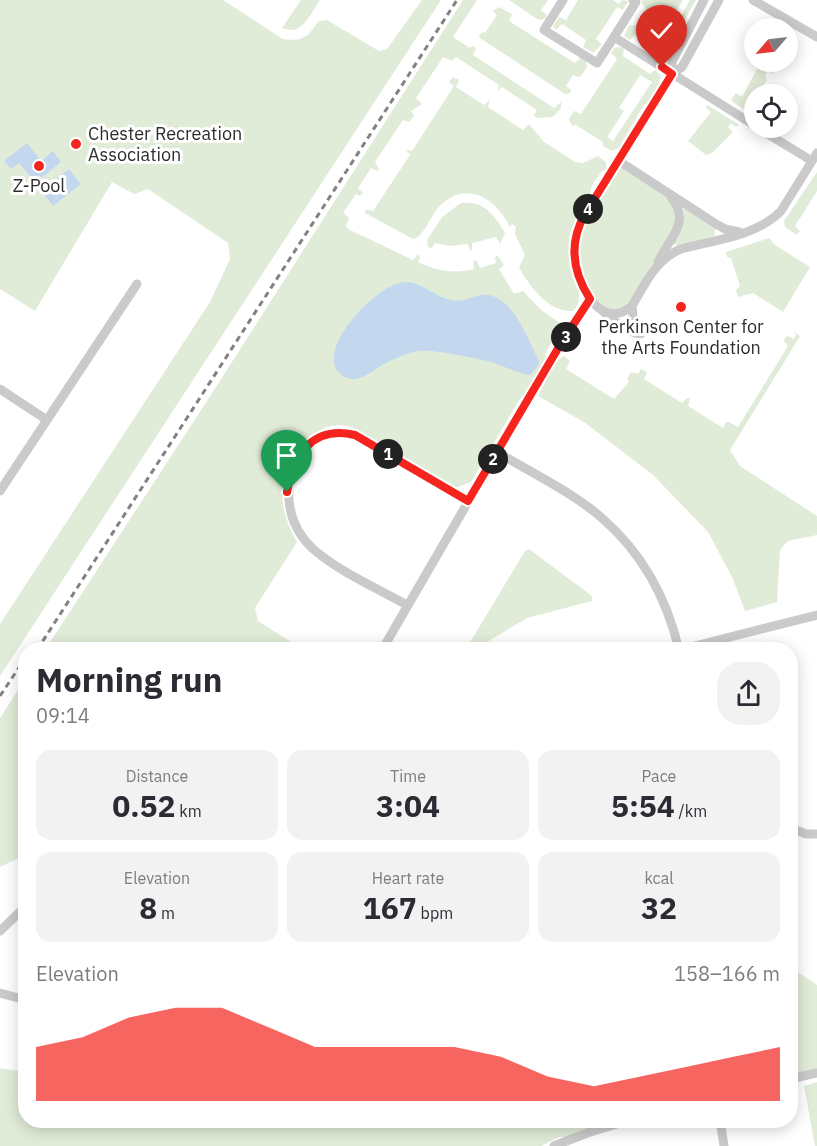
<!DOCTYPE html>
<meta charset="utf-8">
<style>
:root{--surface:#fff;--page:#f2f2f3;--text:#2b2b33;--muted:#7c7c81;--accent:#f5251e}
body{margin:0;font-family:"IBM Plex Sans",sans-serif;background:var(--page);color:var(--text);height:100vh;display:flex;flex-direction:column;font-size:22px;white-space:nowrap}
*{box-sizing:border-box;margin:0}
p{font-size:20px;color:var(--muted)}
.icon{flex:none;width:33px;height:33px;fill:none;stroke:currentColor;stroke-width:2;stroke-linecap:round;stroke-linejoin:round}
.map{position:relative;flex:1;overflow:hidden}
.side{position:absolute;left:18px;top:642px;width:780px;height:486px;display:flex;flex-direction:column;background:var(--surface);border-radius:24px;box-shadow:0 3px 15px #0003}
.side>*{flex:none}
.needle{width:39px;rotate:242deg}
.controls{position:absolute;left:744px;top:18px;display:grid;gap:12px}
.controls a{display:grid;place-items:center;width:54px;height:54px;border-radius:50%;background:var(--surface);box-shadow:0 3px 15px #0003;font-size:30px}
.pin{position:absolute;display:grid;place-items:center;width:51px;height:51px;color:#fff;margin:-62px -26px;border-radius:50% 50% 50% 0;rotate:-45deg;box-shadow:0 0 6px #0007}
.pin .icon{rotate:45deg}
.km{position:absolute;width:30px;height:30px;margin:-15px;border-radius:50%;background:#222;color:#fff;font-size:16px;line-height:30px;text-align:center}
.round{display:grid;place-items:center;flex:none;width:63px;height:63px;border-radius:24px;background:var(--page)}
.head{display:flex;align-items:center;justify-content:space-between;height:102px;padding:0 18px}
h1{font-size:33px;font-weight:800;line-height:45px}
.metrics{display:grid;grid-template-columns:repeat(3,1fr);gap:9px;height:102px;padding:6px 18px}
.metrics div{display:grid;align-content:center;border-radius:15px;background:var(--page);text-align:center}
.metrics b{font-size:30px;font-weight:800}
.metrics small{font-size:16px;font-weight:400}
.metrics p{font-size:16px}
.chart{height:168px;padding:12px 18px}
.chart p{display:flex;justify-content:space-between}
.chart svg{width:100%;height:108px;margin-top:6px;fill:var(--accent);opacity:.7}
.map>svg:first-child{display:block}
.green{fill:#e1ecd8;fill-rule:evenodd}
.water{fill:#c3d8ee}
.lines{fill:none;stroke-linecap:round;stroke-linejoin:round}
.street{stroke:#cacaca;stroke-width:9}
.rail{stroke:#828282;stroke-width:3;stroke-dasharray:6 4.5;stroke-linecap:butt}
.route-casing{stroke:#fff;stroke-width:12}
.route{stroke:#f5251e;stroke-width:8}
.poi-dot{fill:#f5251e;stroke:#fff;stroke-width:2}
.labels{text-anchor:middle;stroke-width:6;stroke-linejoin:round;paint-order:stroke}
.poi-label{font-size:18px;fill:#2d2d2d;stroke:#fff}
</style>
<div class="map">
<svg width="817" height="1146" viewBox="0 0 817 1146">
<rect width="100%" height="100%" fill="#fff"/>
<path class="green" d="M0,0H223L283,39L292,40L300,39L308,35L319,21L327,20L379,51L387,49L422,0H441L0,676V624L210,302L230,259L228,243L148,189L134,194L112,182L35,311L0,289Z
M301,0H320C311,13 302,37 282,28Z
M463,0H477L453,37L470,48L473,46L476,48L473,55L554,108L561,102V108L553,117L536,118L534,115L537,110L502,87L497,91L499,85L456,57L452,61L443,57L416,98L422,104L411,111L414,116L409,122L403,120L375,162L379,169L377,171L371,168L358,188L363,193L360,196L356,194L343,213L349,218L346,226L348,229L413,260L418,254L420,257L418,262C437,271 454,274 474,269L473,262L474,260L477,261L480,268L496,263L495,257L497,255L504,265L499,269L514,294L523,291L541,310L560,323L562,332L557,333L545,354L546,359L534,382L518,402L471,482L456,488C431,478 407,460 384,446C375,441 366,434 356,429C326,416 302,439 290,463C276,491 283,517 297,542L255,608L258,621L302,649L45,650L216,387Z
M509,0H548L541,10L546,14V18L540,20L537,19Z
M578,0H613L619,4L622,0L628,1L623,10L617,7L596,39L602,44L593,53L583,47L586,40L562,24L556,30L553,27L559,17L566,20Z
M642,0H683L659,38L669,45L673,30L690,0H696L677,33L678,39L667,59L660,60L655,56L657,50L635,35L630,40L624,36L629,25L635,26L646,8L642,4Z
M499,7L512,14L509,21L575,63L580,58L586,61L587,67L581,76L578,77L573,75L566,86L571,90L570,93L565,94L480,38L479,35L483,32L485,33L497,15L493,11Z
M619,47L624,49L623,56L650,74L655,70L661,76L657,90L651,100L644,105L621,144V147L611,151L603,146V142L576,125L572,126L569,119L574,111L581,114L617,59L611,53L614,48ZM640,75L652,82L613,141L607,137L624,111L619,108Z
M761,62H781L771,74L770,71L765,74L767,80L758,94H754V99L748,109L754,113L753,115L733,102L731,99L736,93L742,97Z
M453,77L459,80L456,87L484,105L490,100L488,107L523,130L529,124L544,142L575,162L583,163L598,156L606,162V170L602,171C599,176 594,181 592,186C589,192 592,189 590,195C581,217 567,224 569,250C570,270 589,296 573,311C549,313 529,286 519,267L525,255L515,234L516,227L512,224L510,227C496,198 465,179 439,207C430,216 425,236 413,239L365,213L366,209L373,211L410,155L405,149L412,151L454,86L449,82Z
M707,105L738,124L737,127L731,123L728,127L733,132L712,153L706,155L688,141L711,112L706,108Z
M619,161L665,190L681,215L632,305L608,312L586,292L575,234Z
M817,172V191L795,226L800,231L797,235L785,227L784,221Z
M461,203C485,201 494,215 505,233L500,244L496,237L472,243V251L470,250L468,244L449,246L435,243L432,248L428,247L427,240L442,217Z
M684,208L715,227V236L679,246L673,244L684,215Z
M769,238L775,245L810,267L783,312L753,293L738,297L736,290L740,286L731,258L727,257L726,252Z
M793,331L800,336L730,450L740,466L817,516V535L788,541L780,550L777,602L745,611L733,579L708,532L653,475L584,422L538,396L556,361L564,356L570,361L566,369L614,399L629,382L627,379L631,372L638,374L641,369L647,372L644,379L682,403L687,398H690L688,406L723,428L726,422H729L738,427L788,346L783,340L788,336L794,339L796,335Z
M529,549L592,596V601L527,618L475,649H466L525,551Z
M25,679V855L0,867V718Z
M790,967L817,985V1073L790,1080Z
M0,1068L25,1072L26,1120L628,1121L573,1137H559L541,1146H0Z
M817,1082V1146H815L804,1086Z"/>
<path class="water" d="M27,143L41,161L53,151L61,162L35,183L19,163L11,169L4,161Z
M69,169L81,184L53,206L41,191Z
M404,282C422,282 433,296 451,300C463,303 471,296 482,295C512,292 528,340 539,361L538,366L530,375C516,373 504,366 491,362C475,358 433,349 418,351C410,353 400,356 392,360C378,365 366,380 351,379C345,378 339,374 336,369C323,343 369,297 391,286C395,284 400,283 404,282Z"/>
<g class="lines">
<path class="street" d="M563,0L544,30L597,63L614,37L754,125
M719,0L682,67L672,74L578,226C576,232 574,238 574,245C573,272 596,336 632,306C645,284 656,259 681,249C714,240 757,236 781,211L817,153
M753,0L817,37
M614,37L636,2L633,0
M672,74V62L704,0
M758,128L812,161
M619,161L716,224L725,229L739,232
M658,262C669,238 692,222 671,197
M632,306L634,325L641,333
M603,311C614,322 626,332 641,334
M0,389L47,420
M497,452C532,473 574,493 603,519C643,554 667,599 679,650
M0,491L137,284
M407,605C378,589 336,570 312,548C285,522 281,482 303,452C316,433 333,430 355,435L468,501
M382,650L522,409L590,299
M679,650L817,615
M793,829L806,834H817
M0,931L26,906
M0,993L26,1000
M790,1079L817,1073
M720,1120L724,1146
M554,1146L590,1132L630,1120"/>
<path class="rail" d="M37,650L457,0
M0,696L26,657"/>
</g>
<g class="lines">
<defs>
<path id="route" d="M287,492C294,455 312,425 355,435L468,501L560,345L590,299C572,271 569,242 585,214L672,74L662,67"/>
</defs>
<use href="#route" class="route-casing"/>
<use href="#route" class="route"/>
</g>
<g class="poi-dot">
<circle cx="76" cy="144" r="6"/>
<circle cx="39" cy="166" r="6"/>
<circle cx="681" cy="307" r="6"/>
</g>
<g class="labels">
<g class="poi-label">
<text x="88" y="140" text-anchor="start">Chester Recreation<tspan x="88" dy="21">Association</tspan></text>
<text x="39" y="192">Z-Pool</text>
<text x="681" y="333">Perkinson Center for<tspan x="681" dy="21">the Arts Foundation</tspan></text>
</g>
</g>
</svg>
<div class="controls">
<a><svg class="needle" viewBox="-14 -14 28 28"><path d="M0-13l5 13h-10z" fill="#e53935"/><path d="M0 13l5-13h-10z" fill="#7c7c81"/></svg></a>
<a><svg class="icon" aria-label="locate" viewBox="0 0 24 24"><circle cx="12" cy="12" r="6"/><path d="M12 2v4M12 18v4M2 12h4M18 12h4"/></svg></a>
</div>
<div class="pin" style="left:287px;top:492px;background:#1e9e55"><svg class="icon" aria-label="arrive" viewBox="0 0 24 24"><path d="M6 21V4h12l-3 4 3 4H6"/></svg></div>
<div class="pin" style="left:662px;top:67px;background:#d93025"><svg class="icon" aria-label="check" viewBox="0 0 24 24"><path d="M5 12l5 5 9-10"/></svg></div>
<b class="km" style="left:388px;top:454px">1</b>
<b class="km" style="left:493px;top:459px">2</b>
<b class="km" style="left:566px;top:337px">3</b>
<b class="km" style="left:588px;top:209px">4</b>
<section class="side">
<div class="head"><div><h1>Morning run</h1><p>09:14</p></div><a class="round"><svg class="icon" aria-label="share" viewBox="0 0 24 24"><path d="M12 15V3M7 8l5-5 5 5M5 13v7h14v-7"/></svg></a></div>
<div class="metrics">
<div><p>Distance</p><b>0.52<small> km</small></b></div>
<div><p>Time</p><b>3:04</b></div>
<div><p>Pace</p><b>5:54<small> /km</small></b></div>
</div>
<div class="metrics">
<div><p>Elevation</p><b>8<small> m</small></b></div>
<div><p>Heart rate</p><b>167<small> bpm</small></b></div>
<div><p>kcal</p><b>32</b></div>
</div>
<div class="chart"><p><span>Elevation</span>158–166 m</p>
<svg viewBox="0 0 160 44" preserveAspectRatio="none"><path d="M0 44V22L10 18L20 10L30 6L40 6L50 14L60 22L70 22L80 22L90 22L100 26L110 34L120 38L130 34L140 30L150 26L160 22V44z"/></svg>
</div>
</section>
</div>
